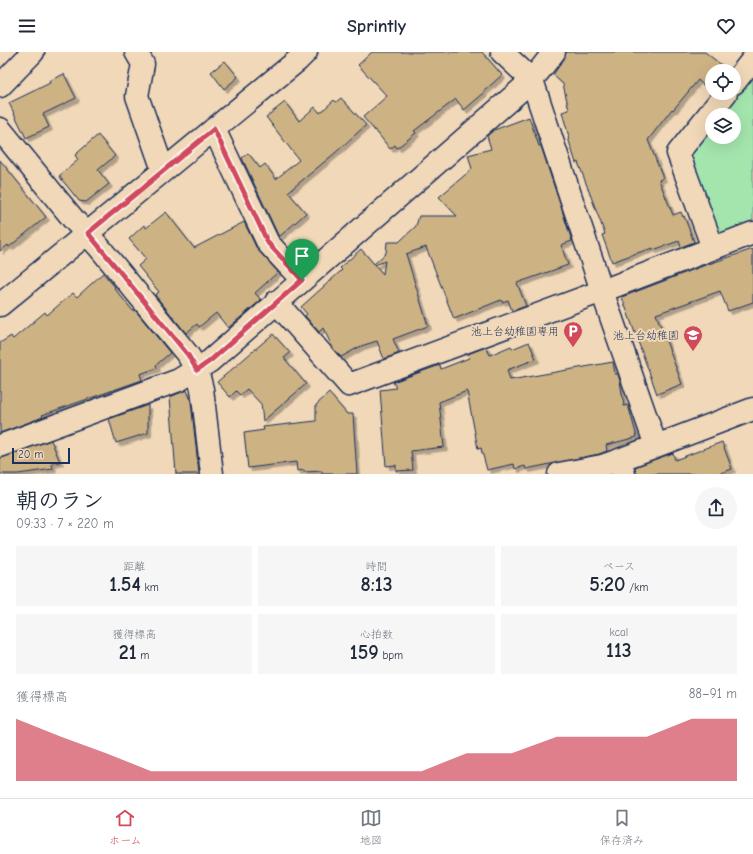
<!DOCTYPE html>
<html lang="ja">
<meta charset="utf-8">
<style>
:root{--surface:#fff;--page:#f6f6f7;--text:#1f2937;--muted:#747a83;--line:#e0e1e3;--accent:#d1495b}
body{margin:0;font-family:"Comic Neue","Klee One",sans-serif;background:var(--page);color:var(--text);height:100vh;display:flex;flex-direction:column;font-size:15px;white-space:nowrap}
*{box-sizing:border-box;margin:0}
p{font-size:13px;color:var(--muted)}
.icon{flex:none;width:22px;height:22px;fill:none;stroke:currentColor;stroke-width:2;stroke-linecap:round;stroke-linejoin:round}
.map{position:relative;height:422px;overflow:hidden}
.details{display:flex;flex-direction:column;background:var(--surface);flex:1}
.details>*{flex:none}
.tools{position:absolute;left:705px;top:12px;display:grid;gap:8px}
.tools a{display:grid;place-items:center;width:36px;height:36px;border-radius:50%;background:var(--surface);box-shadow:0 4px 16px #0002;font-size:20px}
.scale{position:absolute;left:12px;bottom:10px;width:58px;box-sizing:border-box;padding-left:4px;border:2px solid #1b2f5e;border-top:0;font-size:11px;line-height:14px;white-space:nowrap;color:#1b2f5e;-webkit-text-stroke:3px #f0d8b8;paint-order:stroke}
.pin{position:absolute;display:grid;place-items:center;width:34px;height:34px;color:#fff;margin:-41px -17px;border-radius:50% 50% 50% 0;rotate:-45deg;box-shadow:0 0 4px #0007}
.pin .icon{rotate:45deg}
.round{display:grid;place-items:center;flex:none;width:42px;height:42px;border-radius:21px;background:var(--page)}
.summary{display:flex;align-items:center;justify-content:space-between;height:68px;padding:0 16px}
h1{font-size:22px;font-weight:800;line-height:30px}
.metrics{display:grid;grid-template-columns:repeat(3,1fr);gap:6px;height:68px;padding:4px 16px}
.metrics div{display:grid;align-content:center;border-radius:0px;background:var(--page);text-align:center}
.metrics b{font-size:20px;font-weight:800}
.metrics small{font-size:11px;font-weight:400}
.metrics p{font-size:11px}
.chart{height:112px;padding:8px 16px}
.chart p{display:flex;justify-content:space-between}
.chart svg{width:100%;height:72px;margin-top:4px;fill:var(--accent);opacity:.7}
header{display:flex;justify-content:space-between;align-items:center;height:52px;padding:0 16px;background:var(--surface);font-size:18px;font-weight:800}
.tabs{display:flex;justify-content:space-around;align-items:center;height:56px;border-top:1px solid var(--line);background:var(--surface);font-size:11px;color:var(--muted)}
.tabs a{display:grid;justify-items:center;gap:2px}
.tabs .on{color:var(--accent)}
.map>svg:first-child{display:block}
.green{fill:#a4e5ae;stroke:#608a86}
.building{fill:#cdb283;stroke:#1b2f5e;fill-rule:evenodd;filter:url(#shadow)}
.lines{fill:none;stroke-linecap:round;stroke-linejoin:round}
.minor-casing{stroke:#1b2f5e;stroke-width:25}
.minor{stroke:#f0d8b8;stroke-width:22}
.route-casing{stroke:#fff;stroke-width:8}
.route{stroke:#d1495b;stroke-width:5}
.labels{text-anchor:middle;stroke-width:4;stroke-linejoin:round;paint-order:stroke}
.poi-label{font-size:11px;fill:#1b2f5e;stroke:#f0d8b8;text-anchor:end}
</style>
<header><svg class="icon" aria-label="menu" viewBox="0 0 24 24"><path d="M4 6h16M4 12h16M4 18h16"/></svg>Sprintly<svg class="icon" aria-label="heart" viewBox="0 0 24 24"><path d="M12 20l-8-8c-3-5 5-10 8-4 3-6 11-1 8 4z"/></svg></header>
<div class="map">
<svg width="753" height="422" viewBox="0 0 753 422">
<defs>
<filter id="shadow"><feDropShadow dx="3.5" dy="3.5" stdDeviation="0" flood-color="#0004"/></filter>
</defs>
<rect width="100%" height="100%" fill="#f0d8b8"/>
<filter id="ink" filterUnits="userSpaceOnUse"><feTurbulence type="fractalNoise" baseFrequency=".025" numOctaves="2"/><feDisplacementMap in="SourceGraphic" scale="8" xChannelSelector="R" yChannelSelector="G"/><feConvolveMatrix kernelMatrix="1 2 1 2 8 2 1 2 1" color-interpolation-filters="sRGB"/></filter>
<g filter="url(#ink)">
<path class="green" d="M753,19V173L724,184L715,180L688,99L712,70V85H734V63H718Z"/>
<path class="building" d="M372,0H482L502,23L483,40L484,41L464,58L456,47L414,79L416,81L397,96L395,93L390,97L376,79H375L363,65L387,44L358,13Z
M566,0H705L728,18L712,19V38L711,40L698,28L673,58L672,57L648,88L663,126L659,128L673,163L681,160L683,165L684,164L694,190L681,195L679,189L653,198V196L634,202L612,210L602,183L605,182L578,110L576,111L568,86L569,85L562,60L569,58L563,32L553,23L564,7Z
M225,9L238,25L224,37L211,20Z
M64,22L76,46L43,62L49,75L26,86L9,51L50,31L49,29Z
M341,46L366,73L335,101L288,140L306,161L279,185L242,106L248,101L260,116L265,112L276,127L299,108L266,65L285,50L299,69L315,55L320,61L334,48L336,50Z
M529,65L539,94H541L572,189L561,193L568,213L517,231L526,254L512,259L508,248L502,250L501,248L454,267L426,195L406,202L428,274L393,287L399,301L384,307L377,289L361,294L341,305L334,298L323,276L319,280L305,264L307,262L301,255L342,218L340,216L361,197L374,212L386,201L387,190H399L416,174L419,164H457L439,145L472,117L468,103L491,97L487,84L494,78ZM385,209L383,222L375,213Z
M98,83L115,104L98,118L109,132L86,150L79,149L59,124L78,108L75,103Z
M0,108L46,165L9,195L8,193L0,199Z
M166,160L194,196L244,170L257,197L278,220L255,241L261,248L228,276L216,261L199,275L197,272L186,281L155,243L159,240L138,214L146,207L129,187L144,173L146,176Z
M753,197V250L728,259L720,239L656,262L682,332L657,342L622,245L703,214Z
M103,221L115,235L114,236L133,259L135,258L170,301L156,313L157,316L140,322L142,328L42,363L43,365L0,381V291L11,284L13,287L45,260L47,263L73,241L77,245Z
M273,282L290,301L284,306L306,332L263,369L261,352L247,337L240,343L236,339L230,345L217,330Z
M529,290L536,307L507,318L510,328L613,310L615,322H618L620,329L624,354L628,353L637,385L606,393L607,399L599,402L526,417L525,414L515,417L514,412L487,418L481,396L478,397L467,339L439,350L444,395L411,399L413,418L396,419V413L386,414L380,338L396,336L393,330L440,313L441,317L469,306L468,302L486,295L490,303L511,294L512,297Z
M187,338L191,350L199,422H176L170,345Z
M329,341L347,362H353L357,422H322V419L304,420V418L297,419L296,410L248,416L244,381L264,378L263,375L316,369V353Z
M148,353V381L116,391L109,367Z
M51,388L60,410L52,412L53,417L18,422H0V406Z
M722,390L732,417L717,422H636L635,415L653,408L673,401L675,408Z"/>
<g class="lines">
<defs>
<path id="minor" d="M136,0L143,12L137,44L163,118
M502,0L532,28L602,239L656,394L753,357
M734,31L753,7
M0,34L33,0
M0,77L74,168L99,195L188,303L197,318L202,337L212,422
M214,77L268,191L302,228
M713,196L678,101L726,41
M276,250L349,333L602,239L753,181
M0,253L298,8L306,0
M0,394L179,328L210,309L532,28L554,0
M619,408L656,394
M559,422L602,414L619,408L624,422"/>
</defs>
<use href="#minor" class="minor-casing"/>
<use href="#minor" class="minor"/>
</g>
</g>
<g class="lines" filter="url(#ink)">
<defs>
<path id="route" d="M214,77L268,191L302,228L210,309L197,318L188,303L88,181Z"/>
</defs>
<use href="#route" class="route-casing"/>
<use href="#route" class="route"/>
</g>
<defs>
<symbol id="parking-pin" viewBox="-11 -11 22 30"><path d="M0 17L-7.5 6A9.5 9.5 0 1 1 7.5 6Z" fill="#d1495b" stroke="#f0d8b8"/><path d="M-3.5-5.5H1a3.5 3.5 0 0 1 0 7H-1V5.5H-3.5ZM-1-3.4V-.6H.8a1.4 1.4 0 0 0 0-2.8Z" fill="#fff"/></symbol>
<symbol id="school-pin" viewBox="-11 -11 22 30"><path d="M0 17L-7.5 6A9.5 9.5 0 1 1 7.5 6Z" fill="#d1495b" stroke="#f0d8b8"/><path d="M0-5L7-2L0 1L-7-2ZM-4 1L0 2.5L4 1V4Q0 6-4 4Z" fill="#fff"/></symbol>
</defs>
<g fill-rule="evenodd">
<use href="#parking-pin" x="562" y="268" width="22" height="30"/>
<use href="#school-pin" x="682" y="272" width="22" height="30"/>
</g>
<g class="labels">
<g class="poi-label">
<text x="559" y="283">池上台幼稚園専用</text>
<text x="679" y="287">池上台幼稚園</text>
</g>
</g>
</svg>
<div class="tools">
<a><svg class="icon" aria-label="locate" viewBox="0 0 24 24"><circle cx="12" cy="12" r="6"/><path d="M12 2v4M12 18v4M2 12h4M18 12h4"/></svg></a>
<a><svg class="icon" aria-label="layers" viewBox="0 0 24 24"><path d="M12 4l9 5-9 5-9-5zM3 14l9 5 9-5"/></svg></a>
</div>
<div class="scale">20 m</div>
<div class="pin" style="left:302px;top:228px;background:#1e9e55"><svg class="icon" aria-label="arrive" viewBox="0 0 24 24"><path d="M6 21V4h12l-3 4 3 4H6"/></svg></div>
</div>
<section class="details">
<div class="summary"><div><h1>朝のラン</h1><p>09:33 · 7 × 220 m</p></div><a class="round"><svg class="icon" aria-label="share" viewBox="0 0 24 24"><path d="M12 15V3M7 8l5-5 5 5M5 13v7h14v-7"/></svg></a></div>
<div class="metrics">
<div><p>距離</p><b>1.54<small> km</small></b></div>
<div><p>時間</p><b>8:13</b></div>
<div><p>ペース</p><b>5:20<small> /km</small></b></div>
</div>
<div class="metrics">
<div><p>獲得標高</p><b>21<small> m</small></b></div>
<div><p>心拍数</p><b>159<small> bpm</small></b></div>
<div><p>kcal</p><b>113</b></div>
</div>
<div class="chart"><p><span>獲得標高</span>88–91 m</p>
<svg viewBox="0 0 160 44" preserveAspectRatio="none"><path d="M0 44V6L10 17L20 27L30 38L40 38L50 38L60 38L70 38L80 38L90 38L100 27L110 27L120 17L130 17L140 17L150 6L160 6V44z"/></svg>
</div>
</section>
<nav class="tabs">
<a class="on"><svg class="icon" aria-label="home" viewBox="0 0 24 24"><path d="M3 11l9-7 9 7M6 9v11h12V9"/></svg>ホーム</a>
<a><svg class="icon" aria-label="map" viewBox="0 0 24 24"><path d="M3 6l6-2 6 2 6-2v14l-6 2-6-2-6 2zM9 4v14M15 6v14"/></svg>地図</a>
<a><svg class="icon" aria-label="saved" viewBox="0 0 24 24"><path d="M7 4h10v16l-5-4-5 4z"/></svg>保存済み</a>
</nav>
